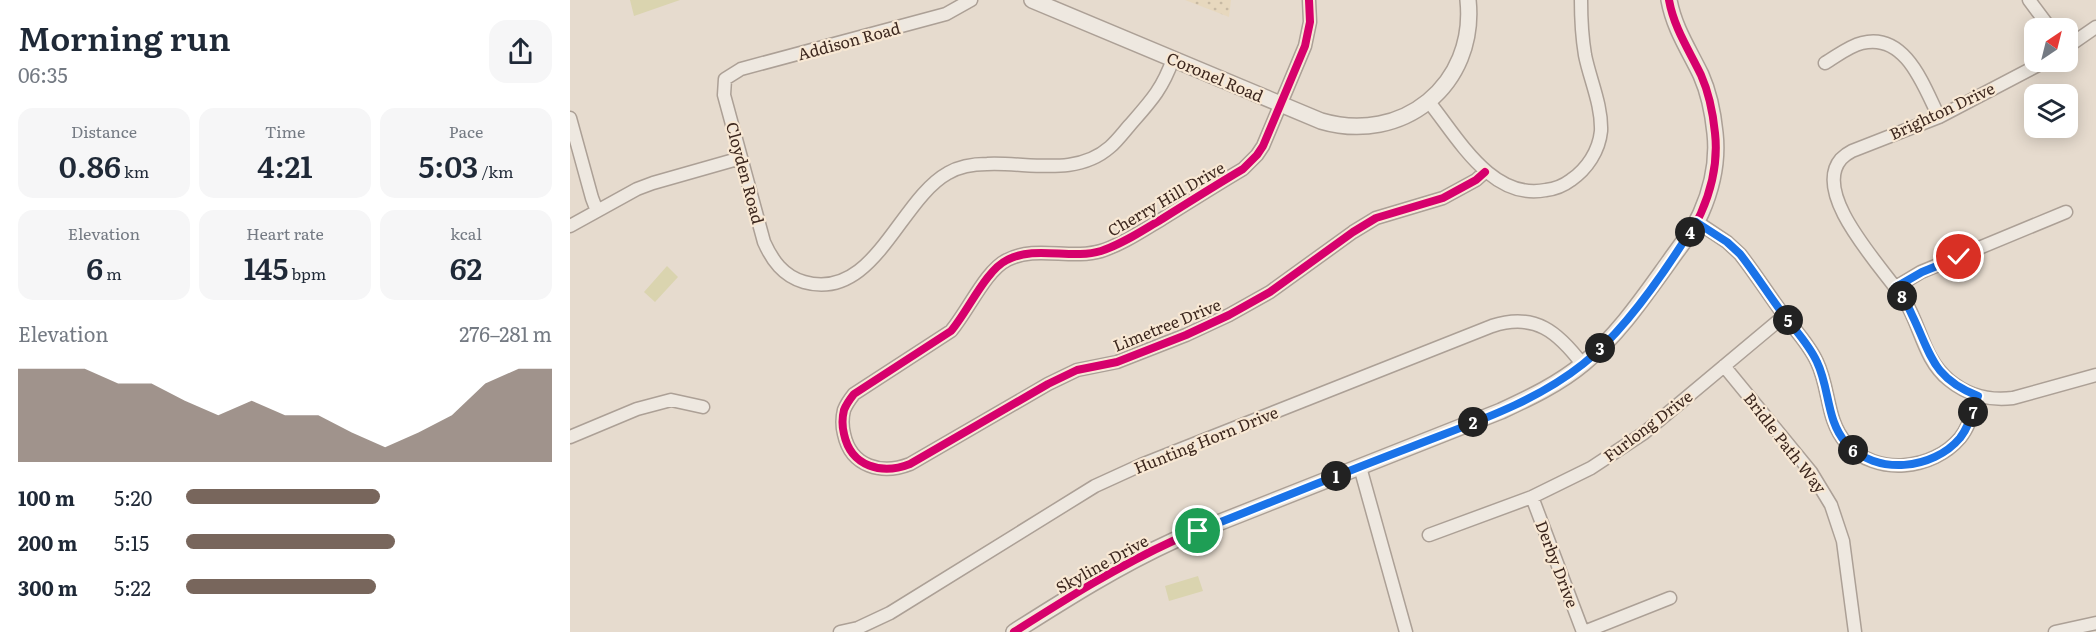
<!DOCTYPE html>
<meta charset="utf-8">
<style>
:root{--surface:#fff;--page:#f6f6f7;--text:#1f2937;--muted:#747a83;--accent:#78665c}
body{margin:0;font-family:Literata,serif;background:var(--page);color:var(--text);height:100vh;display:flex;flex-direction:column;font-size:22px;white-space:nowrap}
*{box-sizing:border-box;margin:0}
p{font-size:20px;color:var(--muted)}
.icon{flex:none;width:33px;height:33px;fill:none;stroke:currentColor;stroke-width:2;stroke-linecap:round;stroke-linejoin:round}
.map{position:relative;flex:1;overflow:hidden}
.details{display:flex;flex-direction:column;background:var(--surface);width:570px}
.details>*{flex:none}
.needle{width:39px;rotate:35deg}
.tools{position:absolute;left:1454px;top:18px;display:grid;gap:12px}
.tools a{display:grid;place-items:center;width:54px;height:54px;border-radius:12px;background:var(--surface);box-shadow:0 3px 15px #0003;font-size:30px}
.pin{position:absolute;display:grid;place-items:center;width:51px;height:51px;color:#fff;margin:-26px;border:3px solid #fff;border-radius:50%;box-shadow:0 2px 6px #0007}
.km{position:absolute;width:30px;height:30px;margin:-15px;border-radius:50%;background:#222;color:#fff;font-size:16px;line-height:30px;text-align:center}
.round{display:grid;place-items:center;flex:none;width:63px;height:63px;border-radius:18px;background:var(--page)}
.headline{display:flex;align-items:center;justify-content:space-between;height:102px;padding:0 18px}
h1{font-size:33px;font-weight:600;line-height:45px}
.stats{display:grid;grid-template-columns:repeat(3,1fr);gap:9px;height:102px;padding:6px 18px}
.stats div{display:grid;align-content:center;border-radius:15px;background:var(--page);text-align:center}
.stats b{font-size:30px;font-weight:600}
.stats small{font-size:16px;font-weight:400}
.stats p{font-size:16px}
.chart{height:168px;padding:12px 18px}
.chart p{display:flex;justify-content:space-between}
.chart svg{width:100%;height:108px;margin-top:6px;fill:var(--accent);opacity:.7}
ul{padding:0 18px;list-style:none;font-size:20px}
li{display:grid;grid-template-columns:96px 72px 1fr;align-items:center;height:45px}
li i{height:15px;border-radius:8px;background:var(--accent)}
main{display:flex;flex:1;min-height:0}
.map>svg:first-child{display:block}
.farmland{fill:url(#farmland-dots)}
.grass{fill:#dad4af}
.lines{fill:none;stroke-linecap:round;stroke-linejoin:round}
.minor-casing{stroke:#aca096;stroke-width:15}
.tertiary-casing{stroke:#aca096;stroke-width:18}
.minor{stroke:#eee8e0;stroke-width:12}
.tertiary{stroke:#eee8e0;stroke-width:15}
.cycleway-casing{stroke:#f8e8d4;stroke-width:11}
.cycleway{stroke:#d6006c;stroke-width:8}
.route-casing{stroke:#fff;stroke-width:12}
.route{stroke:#1a73e8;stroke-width:8}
.labels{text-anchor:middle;stroke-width:4.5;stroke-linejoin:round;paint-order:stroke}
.street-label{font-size:16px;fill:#3c271e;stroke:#f8e8d4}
</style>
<main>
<section class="details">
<div class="headline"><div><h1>Morning run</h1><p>06:35</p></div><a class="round"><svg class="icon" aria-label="share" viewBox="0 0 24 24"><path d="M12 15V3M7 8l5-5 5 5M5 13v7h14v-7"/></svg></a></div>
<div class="stats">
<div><p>Distance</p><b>0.86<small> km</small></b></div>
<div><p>Time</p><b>4:21</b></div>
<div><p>Pace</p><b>5:03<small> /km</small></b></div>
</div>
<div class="stats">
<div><p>Elevation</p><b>6<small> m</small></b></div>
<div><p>Heart rate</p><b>145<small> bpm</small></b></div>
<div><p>kcal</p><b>62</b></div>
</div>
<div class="chart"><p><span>Elevation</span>276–281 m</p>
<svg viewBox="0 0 160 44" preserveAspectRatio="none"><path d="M0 44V6L10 6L20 6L30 12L40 12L50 19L60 25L70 19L80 25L90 25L100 32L110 38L120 32L130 25L140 12L150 6L160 6V44z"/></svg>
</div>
<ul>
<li><b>100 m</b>5:20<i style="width:53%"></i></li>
<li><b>200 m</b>5:15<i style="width:57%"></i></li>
<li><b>300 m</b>5:22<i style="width:52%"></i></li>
</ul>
</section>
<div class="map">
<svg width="1526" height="632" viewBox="0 0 1526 632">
<defs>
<pattern id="farmland-dots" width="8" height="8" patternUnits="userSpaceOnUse" patternTransform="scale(1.5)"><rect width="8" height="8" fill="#e7d8be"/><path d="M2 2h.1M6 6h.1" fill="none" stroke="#c7b9a3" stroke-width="1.8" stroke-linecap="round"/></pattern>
</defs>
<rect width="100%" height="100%" fill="#e6dbce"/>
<path class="farmland" d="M615,0H661L659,17Z"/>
<path class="grass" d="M60,0H110L64,16Z
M97,266L108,277L85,302L74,292Z
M628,576L633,591L599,601L595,586Z"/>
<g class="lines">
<defs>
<path id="minor" d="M401,0L376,14L171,69L155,79L154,95L194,242C202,260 213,276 234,282C304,302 329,200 378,173C390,166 404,164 417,164C459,162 506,177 540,147C547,141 553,133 559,126C580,102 592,90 603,59
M739,0L740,22L735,46L693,146L687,155L673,169C646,185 619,202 592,219C573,230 553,244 531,251C501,260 465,245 437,260C416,270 398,311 381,331L284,394C280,399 276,405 274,410C272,418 272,426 274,434C281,467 312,475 340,464L478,384L507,370L547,362L616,335L659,315L700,292L783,232L806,218L873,198L906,180L915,172
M1459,0L1480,28
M1497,47L1526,27
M1474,62L1369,117L1282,151C1278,153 1274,156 1271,159C1240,195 1316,271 1335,301C1351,327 1354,360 1379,380C1397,395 1420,401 1443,398L1526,375
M1255,63C1267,56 1279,46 1292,43C1336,32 1354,87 1369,117
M859,102C888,138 922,201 976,190C985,189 993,186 1001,180C1017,169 1029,151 1031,131C1032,105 1020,80 1015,55C1012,37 1011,18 1011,0
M0,118L22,198L27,211
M1127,222L1157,242L1170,254C1185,273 1198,294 1213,314C1224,329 1239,344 1247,362C1260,389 1256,420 1276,443C1306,477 1363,470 1390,438C1400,426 1403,410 1408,396
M0,226L67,189L83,183L171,158
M1326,287L1351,272L1496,212
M1154,366L1241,472L1261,505L1273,541L1285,632
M0,437L67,409L101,400L133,407
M790,467L836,632
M962,497L1013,632
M859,535L962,497L1021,468L1074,433L1214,316
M270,632L288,628L320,613L525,486L571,465L922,326C965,312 988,332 1013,365
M1014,632L1100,598
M1485,632L1526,623"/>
<path id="tertiary" d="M462,0L751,121C832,145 907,85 898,0
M444,632C496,599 548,566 605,540L931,411C959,398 989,384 1014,363C1048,335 1073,298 1099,262C1110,246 1123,231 1131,213C1142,188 1148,160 1145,133C1143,113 1139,93 1131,75C1119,50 1104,28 1099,0"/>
</defs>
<use href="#minor" class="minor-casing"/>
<use href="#tertiary" class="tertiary-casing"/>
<use href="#minor" class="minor"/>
<use href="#tertiary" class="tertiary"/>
<defs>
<path id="cycleway" d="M739,0L740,22L735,46L693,146L687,155L673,169C646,185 619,202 592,219C573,230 553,244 531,251C501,260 465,245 437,260C416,270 398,311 381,331L284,394C280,399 276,405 274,410C272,418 272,426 274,434C281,467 312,475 340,464L478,384L507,370L547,362L616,335L659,315L700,292L783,232L806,218L873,198L906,180L915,172
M444,632C496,599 548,566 605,540L931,411C959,398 989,384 1014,363C1048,335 1073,298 1099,262C1110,246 1123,231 1131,213C1142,188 1148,160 1145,133C1143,113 1139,93 1131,75C1119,50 1104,28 1099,0"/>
</defs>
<use href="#cycleway" class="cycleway-casing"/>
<use href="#cycleway" class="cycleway"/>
</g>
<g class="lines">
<defs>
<path id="route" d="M628,531C699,503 770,474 841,447C899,424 963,404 1013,364C1056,330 1097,269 1126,222L1157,242L1170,254C1185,273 1198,294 1213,314C1224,329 1239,344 1247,362C1260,389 1256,420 1276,443C1306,476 1363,470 1390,438C1400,425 1403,410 1408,396C1362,378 1361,354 1342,315C1338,305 1332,296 1326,287L1352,272L1389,257"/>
</defs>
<use href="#route" class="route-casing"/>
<use href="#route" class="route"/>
</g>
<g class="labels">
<g class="street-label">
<text transform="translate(279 41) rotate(-15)" y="6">Addison Road</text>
<text transform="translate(645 77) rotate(23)" y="6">Coronel Road</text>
<text transform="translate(1372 111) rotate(-25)" y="6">Brighton Drive</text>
<text transform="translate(175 173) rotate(75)" y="6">Cloyden Road</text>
<text transform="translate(596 199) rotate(-30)" y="6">Cherry Hill Drive</text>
<text transform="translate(597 325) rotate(-22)" y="6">Limetree Drive</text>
<text transform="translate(1078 426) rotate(-37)" y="6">Furlong Drive</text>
<text transform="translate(636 440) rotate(-22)" y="6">Hunting Horn Drive</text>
<text transform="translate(1215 443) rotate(52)" y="6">Bridle Path Way</text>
<text transform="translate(532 564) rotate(-29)" y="6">Skyline Drive</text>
<text transform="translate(987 564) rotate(69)" y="6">Derby Drive</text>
</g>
</g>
</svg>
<div class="tools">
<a><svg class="needle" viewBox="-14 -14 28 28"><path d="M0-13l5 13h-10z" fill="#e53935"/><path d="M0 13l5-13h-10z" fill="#747a83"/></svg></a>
<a><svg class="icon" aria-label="layers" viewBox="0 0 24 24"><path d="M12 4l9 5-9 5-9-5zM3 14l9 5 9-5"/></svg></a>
</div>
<div class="pin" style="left:628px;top:531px;background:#1e9e55"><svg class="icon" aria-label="arrive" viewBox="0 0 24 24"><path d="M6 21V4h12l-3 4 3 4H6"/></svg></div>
<div class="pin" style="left:1389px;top:257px;background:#d93025"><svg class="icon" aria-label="check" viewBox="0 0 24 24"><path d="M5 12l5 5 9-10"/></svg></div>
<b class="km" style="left:766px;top:476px">1</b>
<b class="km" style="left:903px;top:422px">2</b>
<b class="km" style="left:1030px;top:348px">3</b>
<b class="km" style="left:1120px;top:232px">4</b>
<b class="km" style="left:1218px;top:320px">5</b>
<b class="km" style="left:1283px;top:450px">6</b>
<b class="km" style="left:1403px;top:412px">7</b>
<b class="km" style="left:1332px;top:296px">8</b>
</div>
</main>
